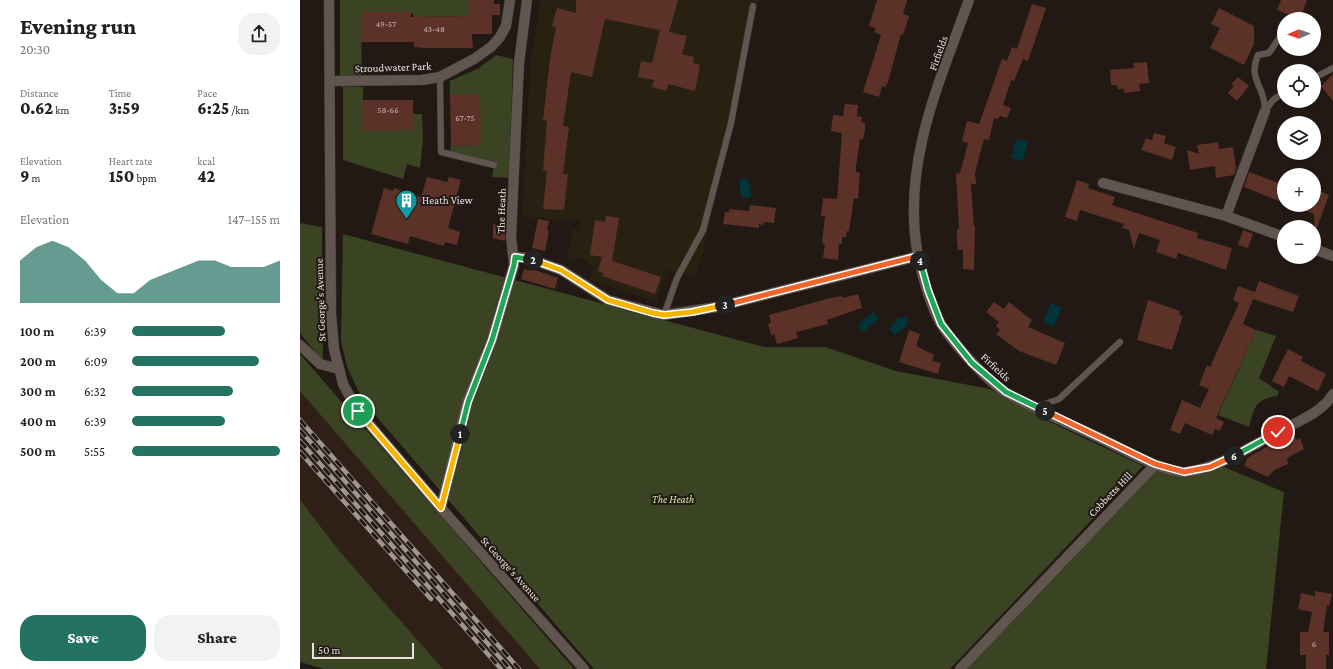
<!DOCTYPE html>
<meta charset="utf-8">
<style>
:root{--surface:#fff;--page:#f2f2f2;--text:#202124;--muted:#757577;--accent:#247262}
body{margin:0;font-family:"Crimson Pro",serif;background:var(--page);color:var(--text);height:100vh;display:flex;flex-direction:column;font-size:15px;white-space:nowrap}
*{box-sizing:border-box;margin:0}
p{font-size:13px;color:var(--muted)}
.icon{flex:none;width:22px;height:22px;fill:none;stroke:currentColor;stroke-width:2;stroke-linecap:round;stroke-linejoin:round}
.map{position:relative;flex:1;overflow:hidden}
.drawer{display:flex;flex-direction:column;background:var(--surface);width:300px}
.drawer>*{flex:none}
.needle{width:26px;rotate:268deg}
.tools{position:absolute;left:977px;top:12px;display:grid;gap:8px}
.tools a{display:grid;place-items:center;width:44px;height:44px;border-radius:50%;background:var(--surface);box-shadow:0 1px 3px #0004;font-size:20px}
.scale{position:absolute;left:12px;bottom:10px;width:102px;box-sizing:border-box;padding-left:4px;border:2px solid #e9e2df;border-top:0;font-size:11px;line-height:14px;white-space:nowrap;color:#e9e2df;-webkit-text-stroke:3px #221814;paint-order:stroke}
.pin{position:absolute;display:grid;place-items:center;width:34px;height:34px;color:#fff;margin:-17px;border:2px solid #fff;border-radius:50%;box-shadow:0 1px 4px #0007}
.km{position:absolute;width:20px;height:20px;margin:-10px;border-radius:50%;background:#222;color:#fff;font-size:11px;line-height:20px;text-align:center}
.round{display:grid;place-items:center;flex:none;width:42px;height:42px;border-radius:16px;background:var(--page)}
.summary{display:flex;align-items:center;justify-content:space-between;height:68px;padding:0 20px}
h1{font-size:22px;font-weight:800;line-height:30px}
.figures{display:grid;grid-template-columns:repeat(3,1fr);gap:6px;height:68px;padding:4px 20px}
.figures div{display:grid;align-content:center}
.figures b{font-size:17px;font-weight:800}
.figures small{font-size:11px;font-weight:400}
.figures p{font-size:11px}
.chart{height:112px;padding:8px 20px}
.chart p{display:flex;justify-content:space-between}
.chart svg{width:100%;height:72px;margin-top:4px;fill:var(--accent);opacity:.7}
.cta{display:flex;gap:8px;margin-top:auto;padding:8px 20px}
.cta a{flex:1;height:46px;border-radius:16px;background:var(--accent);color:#fff;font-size:16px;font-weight:800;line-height:46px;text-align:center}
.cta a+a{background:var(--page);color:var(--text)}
ul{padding:0 20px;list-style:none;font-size:13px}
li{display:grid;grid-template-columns:64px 48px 1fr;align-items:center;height:30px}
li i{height:10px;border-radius:5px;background:var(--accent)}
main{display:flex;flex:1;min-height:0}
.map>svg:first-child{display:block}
.commercial{fill:#282111}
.built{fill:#2f1f17}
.green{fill:#3a4422}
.water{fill:#003438}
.building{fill:#5c3228}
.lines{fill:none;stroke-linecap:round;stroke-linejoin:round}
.lane-casing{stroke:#3c3533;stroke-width:7}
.street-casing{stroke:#3c3533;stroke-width:11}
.secondary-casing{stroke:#3c3533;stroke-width:11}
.lane{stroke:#61554f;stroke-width:6}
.street{stroke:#61554f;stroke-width:10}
.secondary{stroke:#61554f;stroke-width:10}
.rail-casing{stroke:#9e9692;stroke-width:4.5}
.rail{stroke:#221814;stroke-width:3;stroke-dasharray:9;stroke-linecap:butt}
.split-1-casing{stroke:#fff;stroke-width:8}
.split-2-casing{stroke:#fff;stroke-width:8}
.split-3-casing{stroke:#fff;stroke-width:8}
.split-4-casing{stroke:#fff;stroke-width:8}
.split-5-casing{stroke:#fff;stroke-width:8}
.split-6-casing{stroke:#fff;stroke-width:8}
.split-7-casing{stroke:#fff;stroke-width:8}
.split-1{stroke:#f5b400;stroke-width:5}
.split-2{stroke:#22a559;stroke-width:5}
.split-3{stroke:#f5b400;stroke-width:5}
.split-4{stroke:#f0652b;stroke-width:5}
.split-5{stroke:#22a559;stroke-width:5}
.split-6{stroke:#f0652b;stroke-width:5}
.split-7{stroke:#22a559;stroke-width:5}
.labels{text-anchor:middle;stroke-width:4;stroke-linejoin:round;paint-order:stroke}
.number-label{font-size:9px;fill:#c6b6b1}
.street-label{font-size:11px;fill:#e9e2df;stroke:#221814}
.poi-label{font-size:11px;fill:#e9e2df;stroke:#221814;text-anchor:start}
.park-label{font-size:11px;font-style:italic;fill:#d3e9a4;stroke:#221814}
</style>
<main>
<section class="drawer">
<div class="summary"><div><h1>Evening run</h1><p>20:30</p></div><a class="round"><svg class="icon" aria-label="share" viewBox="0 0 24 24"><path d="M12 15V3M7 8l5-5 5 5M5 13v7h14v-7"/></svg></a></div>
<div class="figures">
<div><p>Distance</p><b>0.62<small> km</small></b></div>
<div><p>Time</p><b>3:59</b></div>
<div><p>Pace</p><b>6:25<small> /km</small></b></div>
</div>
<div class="figures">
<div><p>Elevation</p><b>9<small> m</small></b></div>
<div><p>Heart rate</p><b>150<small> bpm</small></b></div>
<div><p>kcal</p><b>42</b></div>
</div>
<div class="chart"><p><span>Elevation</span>147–155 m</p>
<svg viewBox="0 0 160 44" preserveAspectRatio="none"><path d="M0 44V18L10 10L20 6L30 10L40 18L50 30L60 38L70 38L80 30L90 26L100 22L110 18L120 18L130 22L140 22L150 22L160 18V44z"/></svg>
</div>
<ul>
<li><b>100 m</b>6:39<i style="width:63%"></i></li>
<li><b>200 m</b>6:09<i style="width:86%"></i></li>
<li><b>300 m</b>6:32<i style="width:68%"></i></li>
<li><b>400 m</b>6:39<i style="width:63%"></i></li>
<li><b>500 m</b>5:55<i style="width:100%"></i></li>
</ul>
<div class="cta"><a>Save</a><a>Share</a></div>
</section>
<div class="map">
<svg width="1033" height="669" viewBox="0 0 1033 669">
<rect width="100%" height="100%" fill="#221814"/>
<path class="commercial" d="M241,0H459L436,112L397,277L367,270L357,302L290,280L293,269L282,257L266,261L273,229L279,230L280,220L269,219L268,221L222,216L231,58Z"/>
<path class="built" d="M0,354L274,669H143L41,553L0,500Z"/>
<path class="green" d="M40,0H170V16L114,17L111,12H61L62,80L40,81Z
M196,55L213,59L209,178L192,177L194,165L150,154L151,146L181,145L179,95H150V81L179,68Z
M43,86L63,87V130H113V114H122L123,140L120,168L107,164L103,179L43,160Z
M0,223L22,227L23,362L0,333Z
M43,234L464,347H525L596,371L690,389L752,423L843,466L650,669H294L63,401L47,367L41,340Z
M956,330L976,336L959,378L979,392L977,396C954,400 955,407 949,427L918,415Z
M0,354L274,669H240L0,391Z
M857,467L884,476L924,467L984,492L966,669H667Z
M0,500L41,553L143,669H24L0,662Z"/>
<path class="water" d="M716,139L728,142L723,161L711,158Z
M444,178L448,179L452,196L448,198L441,197L439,181Z
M751,303L762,308L754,326L743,322Z
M573,312L579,319L563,332L558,325Z
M607,317L608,325L595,335L589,329L598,318Z"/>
<path class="building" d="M170,0H194V4H200V15H192V34H172L173,48H124L114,47V42H61V12H111V17L170,16Z
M276,0H378L369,32L387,36L382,54L394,57L393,63L400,65L395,91L368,84L367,91L352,87L354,80L338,77L341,61L352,63L360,30L305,19L292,77L271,72L263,126L269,127L263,174H268L264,210L243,209L247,171L243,170L247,121L243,120L250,59L256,27L252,26L257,8L276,13Z
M577,0H607L603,14L609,16L603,35L601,34L588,82L585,87L582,86L579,97L563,92L581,35L574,32L576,28L569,26Z
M981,0H1007L1000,19L977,10Z
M732,4L746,8L728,61L723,59L714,81L711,80L703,105L711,108L707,118L700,116L698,119L694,118L689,140L684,139L675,173L676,184H671L674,226H675L674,270L663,269V250H658L657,243V229H659L656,174L660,173L668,143L662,141L667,121L679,124L702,59L707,61L712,47L717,49Z
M919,8L954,26V44L944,65L910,48L920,28L911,24Z
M847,62L849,83L839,84L840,91L824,93V89H818L817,85H811L810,70L834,68L833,63Z
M1033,74V101L1021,86Z
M938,77L949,86L937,101L928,93L934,86L931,84Z
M180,94L181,145L151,146L150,95Z
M63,100H113V130H63Z
M545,104L558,105L557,116L562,117L561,122L565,123V129L563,140L560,139L556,167V172L560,173L558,199L554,198L549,231H547L546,237H542V244H539L538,260L523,258L525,244L522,243L525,216H521L523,198L537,199L542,133L531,131L533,115L543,116Z
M854,133L866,136L864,143L876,147L872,160L841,150L846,138L852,140Z
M918,142L919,149L933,147L936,169L934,175L916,178L915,166L890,170L887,150L899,154L897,145Z
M949,172L984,185V203L944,187Z
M127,177L147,182L149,177L161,180L148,228L160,232L157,245L145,242L144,246L110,236L108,244L71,234L84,188L93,191L94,188L121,197Z
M777,180L789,184L788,188L815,197L812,205L898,233L897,238L932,248L926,270L878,253L876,259L856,252L860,240L839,233L834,249L829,230L822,228L824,224L780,210L777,221L765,217Z
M1014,189L1029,195L1015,233L1014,214L993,206L1014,205Z
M450,205L476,208L474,223L464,222L463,225L459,224V228L423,224L425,212H429V209L449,211Z
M306,216L319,218L312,261L361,277L355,294L302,276L303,273L298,271L302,257L290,255L295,220L305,222Z
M238,219L249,221L247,230L249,231L245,251L232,248Z
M193,224H205V241L193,238Z
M943,230L953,234L948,248L938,245Z
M224,269L232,271V269L258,278L255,289L221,279Z
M959,281L999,296L993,312L953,299L943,324L956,330L916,418L924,422L920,431L915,429L912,435L885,423L880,434L870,430L882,400L900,408L909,389L899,385L907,365L910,367L939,303L933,300L938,286L955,292Z
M558,294L562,308L527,320L528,324L496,332L498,338L477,344L474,334L471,335L468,324L471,323L469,315L530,298L542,296V298L547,297Z
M848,300L880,311L879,315L883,316L872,350L837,340Z
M694,302L704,309L709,302L732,320L728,327L765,343L756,365L719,351L696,334L700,330L696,326L699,322L686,312Z
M609,330L620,334L616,346L634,355L632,361L641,363L638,374L599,362Z
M988,349L1003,357L1001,361L1026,374L1018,391L989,376L984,387L972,381Z
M995,437L997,440L1000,438L1004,449L987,458L988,464L974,470L968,477L944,466L947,458L981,439L983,443Z
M1015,591L1032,594L1029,606L1027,605L1023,632H1029V655H1026V669H1006V655H1000V632H1008L1012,612L998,609L1001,593L1015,596Z"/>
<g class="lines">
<defs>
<path id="lane" d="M140,77L141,152L194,165
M1014,78L1033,68
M965,111C966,87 947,80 958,55L969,53L984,31
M965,111L973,100L984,92
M364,315L377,278L403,230L431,123L453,6
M736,407L759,399L820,342"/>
<path id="street" d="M669,0C639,83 601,165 618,256C623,278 630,305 641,324C652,342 689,383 707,393C739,412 775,426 808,442C827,451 867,474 886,472C918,468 947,449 974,434C994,423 1021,414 1033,394
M30,81L122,80L140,77L174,59L191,47L200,37L206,26L210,0
M803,183L926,216L984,237
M926,216L965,111
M1014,249L1033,256
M215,257L228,258L261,270L308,300L364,315L417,307L619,256
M0,345L20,364L39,369
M141,508L167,402L192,340L214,265L211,236L219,63L227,0
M660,669L855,465"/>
<path id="secondary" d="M29,0L31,313L34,349L43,384L58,411L141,508L284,669"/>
</defs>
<use href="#lane" class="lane-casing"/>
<use href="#street" class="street-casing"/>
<use href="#secondary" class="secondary-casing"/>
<use href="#lane" class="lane"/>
<use href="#street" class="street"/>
<use href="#secondary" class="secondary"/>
<defs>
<path id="rail" d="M0,420L219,669
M0,430L210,669
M0,441L201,669
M0,452L131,599"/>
</defs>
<use href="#rail" class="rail-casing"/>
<use href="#rail" class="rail"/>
</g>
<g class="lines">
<defs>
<path id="split-1" d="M58,411L141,508L160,434"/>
<path id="split-2" d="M160,434L168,402L192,340L214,265L215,257L233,260"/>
<path id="split-3" d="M233,260L261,270L308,300L353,313L364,315L392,312L425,305"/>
<path id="split-4" d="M425,305L618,256L620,261"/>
<path id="split-5" d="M620,261L628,290L641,324L672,363L706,392L745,411"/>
<path id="split-6" d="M745,411L855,464L884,472L910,467L934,456"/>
<path id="split-7" d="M934,456L978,432"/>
</defs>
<use href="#split-1" class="split-1-casing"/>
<use href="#split-2" class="split-2-casing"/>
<use href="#split-3" class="split-3-casing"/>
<use href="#split-4" class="split-4-casing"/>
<use href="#split-5" class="split-5-casing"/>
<use href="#split-6" class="split-6-casing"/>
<use href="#split-7" class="split-7-casing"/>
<use href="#split-1" class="split-1"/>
<use href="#split-2" class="split-2"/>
<use href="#split-3" class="split-3"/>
<use href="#split-4" class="split-4"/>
<use href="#split-5" class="split-5"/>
<use href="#split-6" class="split-6"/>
<use href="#split-7" class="split-7"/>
</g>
<defs>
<symbol id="building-pin" viewBox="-11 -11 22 30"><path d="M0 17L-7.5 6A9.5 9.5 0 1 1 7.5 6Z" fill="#0f9aa8" stroke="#221814"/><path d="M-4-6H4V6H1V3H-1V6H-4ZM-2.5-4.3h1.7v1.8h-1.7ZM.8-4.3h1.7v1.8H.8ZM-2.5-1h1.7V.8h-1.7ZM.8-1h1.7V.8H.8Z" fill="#fff"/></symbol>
</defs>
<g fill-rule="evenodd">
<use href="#building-pin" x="94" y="188" width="25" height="34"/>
</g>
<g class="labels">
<g class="number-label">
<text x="86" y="27">49-57</text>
<text x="134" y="32">43-48</text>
<text x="88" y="113">58-66</text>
<text x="165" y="121">67-75</text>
<text x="1014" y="647">6</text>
</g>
<g class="street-label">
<text transform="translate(638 53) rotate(-70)" y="4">Firfields</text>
<text transform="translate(93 67) rotate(-2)" y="4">Stroudwater Park</text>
<text transform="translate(201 211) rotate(-88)" y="4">The Heath</text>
<text transform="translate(20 300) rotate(-92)" y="4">St George’s Avenue</text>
<text transform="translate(696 367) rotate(43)" y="4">Firfields</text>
<text transform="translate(810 494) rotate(-46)" y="4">Cobbetts Hill</text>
<text transform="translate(211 569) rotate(48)" y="4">St George’s Avenue</text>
</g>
<g class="poi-label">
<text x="122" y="204">Heath View</text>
</g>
<g class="park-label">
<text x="373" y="503">The Heath</text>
</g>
</g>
</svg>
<div class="tools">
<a><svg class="needle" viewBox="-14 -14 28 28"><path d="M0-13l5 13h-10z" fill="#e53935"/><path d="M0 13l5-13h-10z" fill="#757577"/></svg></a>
<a><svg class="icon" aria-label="locate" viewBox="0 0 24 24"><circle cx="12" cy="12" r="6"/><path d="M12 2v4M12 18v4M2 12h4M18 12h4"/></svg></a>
<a><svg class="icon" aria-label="layers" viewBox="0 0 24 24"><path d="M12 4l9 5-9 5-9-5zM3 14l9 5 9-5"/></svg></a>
<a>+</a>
<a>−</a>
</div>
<div class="scale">50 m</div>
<div class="pin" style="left:58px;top:411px;background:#1e9e55"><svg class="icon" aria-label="arrive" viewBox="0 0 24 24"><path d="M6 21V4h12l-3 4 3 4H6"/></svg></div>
<div class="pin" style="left:978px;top:432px;background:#d93025"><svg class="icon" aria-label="check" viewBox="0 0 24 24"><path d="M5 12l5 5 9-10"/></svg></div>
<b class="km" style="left:160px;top:434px">1</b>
<b class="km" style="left:233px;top:260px">2</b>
<b class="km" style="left:425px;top:305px">3</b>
<b class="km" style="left:620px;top:261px">4</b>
<b class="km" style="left:745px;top:411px">5</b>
<b class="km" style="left:934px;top:456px">6</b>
</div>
</main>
